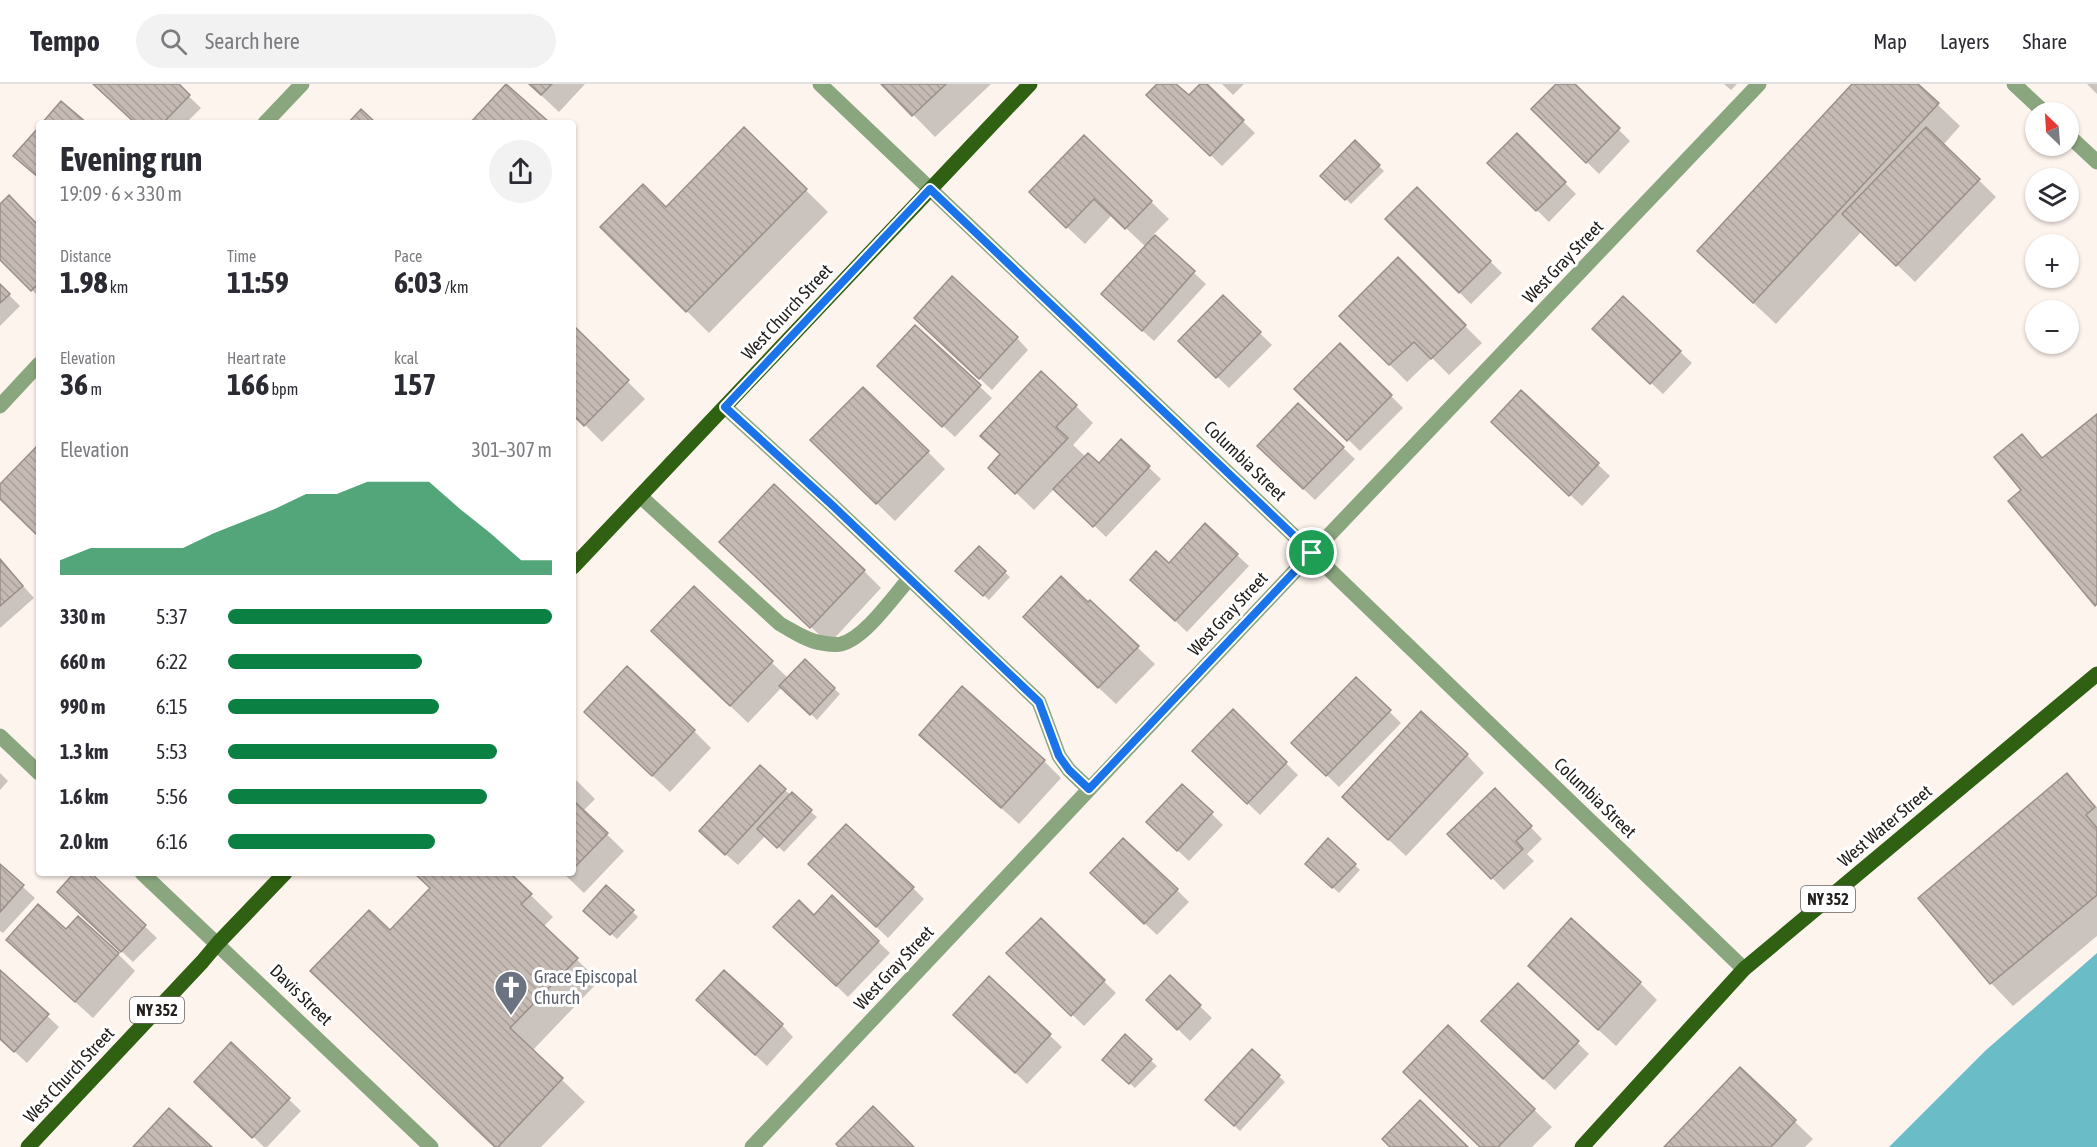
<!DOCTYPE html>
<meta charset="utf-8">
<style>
:root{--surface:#fff;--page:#f2f2f3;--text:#2b2b33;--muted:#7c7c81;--line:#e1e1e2;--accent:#0b8043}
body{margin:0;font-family:"Asap Condensed",sans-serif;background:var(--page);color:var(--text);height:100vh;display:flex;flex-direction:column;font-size:22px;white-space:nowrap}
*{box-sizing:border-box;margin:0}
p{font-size:20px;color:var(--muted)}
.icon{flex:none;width:33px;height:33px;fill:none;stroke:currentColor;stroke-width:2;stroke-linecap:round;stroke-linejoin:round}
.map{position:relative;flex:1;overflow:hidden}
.drawer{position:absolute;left:36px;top:36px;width:540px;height:756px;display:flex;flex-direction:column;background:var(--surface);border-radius:6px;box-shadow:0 2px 4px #0004}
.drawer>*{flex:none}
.needle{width:39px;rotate:335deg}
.controls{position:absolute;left:2025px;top:18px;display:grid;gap:12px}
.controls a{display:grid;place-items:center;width:54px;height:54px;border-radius:50%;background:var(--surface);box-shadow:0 2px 4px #0004;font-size:30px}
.pin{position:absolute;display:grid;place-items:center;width:51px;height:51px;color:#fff;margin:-26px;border:3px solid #fff;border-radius:50%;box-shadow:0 2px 6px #0007}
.round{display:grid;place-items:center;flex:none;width:63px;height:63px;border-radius:32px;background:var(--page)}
.head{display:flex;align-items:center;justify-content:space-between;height:102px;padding:0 24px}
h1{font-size:33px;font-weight:700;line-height:45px}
.metrics{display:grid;grid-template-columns:repeat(3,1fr);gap:9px;height:102px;padding:6px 24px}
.metrics div{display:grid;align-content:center}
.metrics b{font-size:30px;font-weight:700}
.metrics small{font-size:16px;font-weight:400}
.metrics p{font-size:16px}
.chart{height:168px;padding:12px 24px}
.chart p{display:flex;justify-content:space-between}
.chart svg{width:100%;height:108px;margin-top:6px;fill:var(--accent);opacity:.7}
ul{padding:0 24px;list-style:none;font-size:20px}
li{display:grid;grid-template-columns:96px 72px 1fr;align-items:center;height:45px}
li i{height:15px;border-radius:8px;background:var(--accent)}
header{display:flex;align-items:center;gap:36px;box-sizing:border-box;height:84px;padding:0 30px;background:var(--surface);border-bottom:2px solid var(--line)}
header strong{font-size:28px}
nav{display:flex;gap:33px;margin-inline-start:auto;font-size:21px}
.search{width:420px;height:54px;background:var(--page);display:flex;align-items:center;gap:15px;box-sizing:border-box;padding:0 21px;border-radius:33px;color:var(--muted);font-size:22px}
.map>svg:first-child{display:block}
.water{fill:#6abcc7}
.shadow{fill:#0003}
.building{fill:url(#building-back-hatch);stroke:#9a8f89;stroke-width:1.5}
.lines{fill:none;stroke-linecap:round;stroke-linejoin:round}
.minor{stroke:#8aa67e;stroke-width:15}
.major{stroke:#306112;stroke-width:15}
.route-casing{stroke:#fff;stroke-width:12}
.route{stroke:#1a73e8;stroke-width:8}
.labels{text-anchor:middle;stroke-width:6;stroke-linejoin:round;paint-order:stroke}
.shield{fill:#fff;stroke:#666361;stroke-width:1.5}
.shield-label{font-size:16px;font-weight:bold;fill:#24201d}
.street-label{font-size:18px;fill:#24201d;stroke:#fff}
.worship-label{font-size:18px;fill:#5b616d;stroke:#fff;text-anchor:start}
</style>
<header>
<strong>Tempo</strong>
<div class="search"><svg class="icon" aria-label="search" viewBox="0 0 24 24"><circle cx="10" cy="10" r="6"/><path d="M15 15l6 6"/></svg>Search here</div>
<nav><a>Map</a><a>Layers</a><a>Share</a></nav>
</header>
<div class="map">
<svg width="2097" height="1063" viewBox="0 0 2097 1063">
<defs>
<pattern id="building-back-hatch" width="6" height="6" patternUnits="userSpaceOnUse" patternTransform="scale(1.5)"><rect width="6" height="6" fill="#c6bab4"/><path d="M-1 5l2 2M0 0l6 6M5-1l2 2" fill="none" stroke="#aaa09a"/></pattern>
</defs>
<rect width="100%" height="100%" fill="#fef4ee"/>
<path class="water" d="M2097,869V1063H1889L1985,967Z"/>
<path class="shadow" d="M95,0H176L201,24L186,39H136Z
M529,0H585L559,28Z
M883,0H991L935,53Z
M1159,0H1174L1189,13L1202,0H1205L1255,49L1222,82L1148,11Z
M1222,0H1244L1233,11Z
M1558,0H1573L1630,57L1599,90L1533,25Z
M1724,0H1737L1731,6Z
M1854,0H1916L1960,42L1943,61L1996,113L1915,198L1862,147L1776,240L1721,189Z
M2087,0H2097V10Z
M744,45L828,128L709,249L602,143L666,125Z
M1517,51L1576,110L1549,138L1489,79Z
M1084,53L1169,135L1153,151L1206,200L1154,257L1115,222L1146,163L1112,131L1085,160L1049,126Z
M1355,59L1384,87L1351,120L1323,92Z
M1417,105L1502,189L1471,220L1387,135Z
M0,122L39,144V213L0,174Z
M1398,175L1482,259L1449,291L1432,274L1407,298L1341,232Z
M0,202L20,222L0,242Z
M1223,213L1272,261L1229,304L1192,269Z
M1623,214L1692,279L1663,310L1606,257Z
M573,243L645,315L602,358L573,329Z
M915,243L992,314L955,353L890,294Z
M928,246L1017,254L1028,266L992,306Z
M1340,261L1403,324L1360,367L1296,305Z
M1521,308L1610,392L1582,422L1505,349Z
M1298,321L1355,375L1315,416L1271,374Z
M1076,322L1093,339L1073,361L1086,373L1099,381L1121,357L1161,395L1106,453L1055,404L1034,426L990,384Z
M928,368L945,385L895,437L830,374Z
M979,464L1010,493L989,516L963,493Z
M1237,471L1249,482L1187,548L1144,507L1169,481Z
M739,475L864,487L881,504L829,560Z
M0,476L34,514L0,544Z
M694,504L789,595L805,577L840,610L817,636L782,603L748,639L670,564Z
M1042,551L1137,563L1155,580L1116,620Z
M1356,595L1401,639L1339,703L1294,659Z
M1233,627L1298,691L1260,731L1194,667Z
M603,646L694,647L711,664L670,708Z
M938,668L1044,677L1061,694L1019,740Z
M1467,671L1484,689L1406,772L1361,730Z
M0,689L8,697L0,706Z
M2066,691L2097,723V852L2013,922L1991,899L1920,815Z
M573,693L595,715L583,727L624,767L584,809L563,789H573Z
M785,706L817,733L784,768L766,751L738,781L713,759Z
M1495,706L1542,755L1527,770L1534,777L1504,806L1449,750Z
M1212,730L1223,741L1189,777L1160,750Z
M1329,756L1360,786L1339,809L1313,786Z
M0,782L35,814L3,849L0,847Z
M76,789H89L157,854L133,878L70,819Z
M416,789H508L553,833L543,843L599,897L532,967L585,1018L541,1063H496L390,848L431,805Z
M822,791L913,804L924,815L888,854Z
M1104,801L1177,806L1189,818L1157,851Z
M606,803L638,833L617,855L591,832Z
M832,814L890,869L848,913L775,843L814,833Z
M1041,836L1116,909L1084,942L1008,869Z
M66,847L118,870L135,887L93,934L25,873Z
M0,888L59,943L27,979L0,954Z
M1170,893L1212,934L1190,957L1148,916Z
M989,894L1062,963L1027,1000L967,943Z
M1547,899H1640L1657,916L1616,962Z
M1518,901L1589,970L1555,1006L1495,949Z
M710,928L782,941L793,953L767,982Z
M1448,943L1552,1043L1532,1063H1482Z
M1125,953L1157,982L1135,1004L1109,981Z
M231,960L301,1027L267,1063H264L208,1009Z
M1252,967L1285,998L1240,1047L1207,1016Z
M1740,985L1813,1055L1805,1063H1666Z"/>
<path class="building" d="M93,0H179L190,11L163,39H135Z
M506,0L549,38L548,39H470Z
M529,0H552L541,11Z
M881,0H946L912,32Z
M1157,0H1176L1189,11L1200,0H1207L1244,36L1210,72L1146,11Z
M1556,0H1575L1620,44L1586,79L1531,25Z
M1852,0H1918L1939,19L1753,219L1697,167Z
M61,17L87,39H42Z
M361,25L376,39H348Z
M39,43V94L13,72Z
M744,43L807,105L686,228L600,143L643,100L666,123Z
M1926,43L1980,95L1896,182L1842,130Z
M1517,49L1566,98L1536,127L1487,79Z
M1084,51L1152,117L1125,145L1094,115L1066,144L1029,108Z
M1355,56L1380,81L1345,116L1320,92Z
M1417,103L1491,177L1459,209L1385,135Z
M9,111L39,142V199L31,207L0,176V120Z
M1155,151L1195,187L1142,247L1101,210Z
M1398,173L1466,241L1431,275L1414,258L1389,281L1339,232Z
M952,192L1018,253L979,295L914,234Z
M0,200L10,210L0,219Z
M1223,211L1261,248L1216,294L1178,257Z
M1623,212L1681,267L1650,300L1592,245Z
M573,241L629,296L584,342L573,331Z
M915,241L981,301L942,343L877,282Z
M1340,259L1392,311L1347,357L1294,305Z
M1041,287L1077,321L1056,343L1068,354L1015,410L988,384L1000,370L980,352Z
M863,303L929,367L876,420L810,356Z
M1521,306L1599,379L1569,412L1491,338Z
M1298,319L1344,363L1303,405L1257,362Z
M2097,330V520L2095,522L2008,417L2021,406L1994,373L2022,350L2042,374Z
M1121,355L1150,382L1093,443L1053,405L1088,369L1099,379Z
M39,360V453L0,415V400Z
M774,400L865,486L810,544L719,458Z
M1205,439L1238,470L1175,537L1130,496L1156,467L1169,479Z
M979,462L1006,487L983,512L955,487Z
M0,475L23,502L0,522Z
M1061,492L1088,518L1090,516L1139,562L1098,604L1023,533Z
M694,502L773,577L730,622L651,547Z
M805,575L835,604L810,631L779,602Z
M627,582L695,646L652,692L584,628Z
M1356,593L1391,626L1326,692L1291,659Z
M962,602L1045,676L1001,724L919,651Z
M1233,625L1287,678L1247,720L1192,667Z
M1421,627L1468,670L1388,756L1342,713Z
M760,681L786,705L725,771L699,747Z
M2067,689L2095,723L2086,731L2097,744V811L1990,900L1918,814Z
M1182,700L1213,728L1177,767L1146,738Z
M1495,704L1532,742L1516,757L1523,765L1491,795L1447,750Z
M792,708L812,726L777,764L757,745Z
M573,716L608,749L573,785Z
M846,740L914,803L876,843L808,780Z
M1123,754L1178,805L1144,840L1090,789Z
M1328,754L1356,780L1332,804L1305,780Z
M0,780L24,801L0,828Z
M74,789H91L146,841L121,868L57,808Z
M414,789H510L532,810L521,820L578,874L510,944L563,994L498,1063H495L310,887L369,826L390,846L430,804Z
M606,801L634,826L610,851L583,827Z
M832,811L879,857L836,902L773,843L799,816L814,831Z
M38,820L66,845L78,832L119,869L75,918L6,856Z
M1041,834L1105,896L1071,932L1006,869Z
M1571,834L1641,898L1598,946L1528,882Z
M0,886L49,930L14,968L0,955Z
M724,886L783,940L755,971L696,916Z
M1170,891L1201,921L1177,946L1146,916Z
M989,892L1051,950L1015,989L953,931Z
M1518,899L1579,957L1543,995L1481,937Z
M1448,941L1535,1025L1498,1063H1480L1403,988Z
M1125,950L1152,975L1129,1000L1102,976Z
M231,958L290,1014L252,1054L194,998Z
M1252,965L1280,991L1234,1042L1205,1016Z
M1740,983L1796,1036L1771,1063H1664Z
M1420,1016L1468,1063H1390L1382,1055Z
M873,1022L914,1063H839L836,1060Z
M169,1024L212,1063H133Z"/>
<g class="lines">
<path class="minor" d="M820,0L1312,469L1744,885
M2014,0L2044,28
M265,39L302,0
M2068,51L2097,78
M0,322L39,280
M725,323L831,420L1039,618L1059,672L1069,686L1089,705
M640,412L780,540C793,547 807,557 822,559C828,560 836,561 841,560C865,554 893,513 909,495
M0,652L39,689
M142,789L431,1063
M752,1063L1312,469L1759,0"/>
<path class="major" d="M573,483L1030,0
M28,1063L202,878L218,859L285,789
M1582,1063L1744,885L2097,590"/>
</g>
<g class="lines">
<defs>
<path id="route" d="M930,105L1312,469L1089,705L1069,686L1059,672L1039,618L831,420L725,323Z"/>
</defs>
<use href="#route" class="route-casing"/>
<use href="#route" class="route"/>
</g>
<defs>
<symbol id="church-pin" viewBox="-11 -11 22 30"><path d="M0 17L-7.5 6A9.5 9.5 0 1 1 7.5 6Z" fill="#6b7280" stroke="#fff"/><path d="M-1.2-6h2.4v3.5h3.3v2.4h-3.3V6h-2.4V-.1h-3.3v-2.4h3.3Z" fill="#fff"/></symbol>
</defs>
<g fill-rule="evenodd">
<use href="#church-pin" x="492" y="884" width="38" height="52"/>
</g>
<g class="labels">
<g class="shield">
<rect x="1801" y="802" width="54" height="26" rx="4.5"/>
<rect x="130" y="913" width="54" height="26" rx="4.5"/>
</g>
<g class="shield-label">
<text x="1828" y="821">NY 352</text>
<text x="157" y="932">NY 352</text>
</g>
<g class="street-label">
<text transform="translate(1563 178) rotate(-46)" y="6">West Gray Street</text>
<text transform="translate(787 228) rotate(-47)" y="6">West Church Street</text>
<text transform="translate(1245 377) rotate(44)" y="6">Columbia Street</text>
<text transform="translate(1228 530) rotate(-47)" y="6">West Gray Street</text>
<text transform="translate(1595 714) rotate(44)" y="6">Columbia Street</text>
<text transform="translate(1885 742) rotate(-40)" y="6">West Water Street</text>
<text transform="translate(894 884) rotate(-47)" y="6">West Gray Street</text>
<text transform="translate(301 911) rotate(44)" y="6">Davis Street</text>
<text transform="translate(69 991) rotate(-47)" y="6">West Church Street</text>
</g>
<g class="worship-label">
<text x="534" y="899">Grace Episcopal<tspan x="534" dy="21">Church</tspan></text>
</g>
</g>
</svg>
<div class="controls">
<a><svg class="needle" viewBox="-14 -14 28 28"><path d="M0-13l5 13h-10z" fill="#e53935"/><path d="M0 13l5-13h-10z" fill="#7c7c81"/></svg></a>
<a><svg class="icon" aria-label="layers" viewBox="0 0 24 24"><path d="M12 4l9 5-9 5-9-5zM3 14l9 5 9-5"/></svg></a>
<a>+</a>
<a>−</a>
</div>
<div class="pin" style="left:1312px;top:469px;background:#1e9e55"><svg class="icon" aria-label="arrive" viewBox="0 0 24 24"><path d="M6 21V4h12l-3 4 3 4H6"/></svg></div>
<section class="drawer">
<div class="head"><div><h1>Evening run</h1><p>19:09 · 6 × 330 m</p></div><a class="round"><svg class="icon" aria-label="share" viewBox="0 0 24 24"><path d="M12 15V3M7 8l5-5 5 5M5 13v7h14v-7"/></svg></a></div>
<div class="metrics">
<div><p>Distance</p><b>1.98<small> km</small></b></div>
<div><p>Time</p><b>11:59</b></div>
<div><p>Pace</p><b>6:03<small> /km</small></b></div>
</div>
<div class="metrics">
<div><p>Elevation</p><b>36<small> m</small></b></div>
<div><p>Heart rate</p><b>166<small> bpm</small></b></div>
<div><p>kcal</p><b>157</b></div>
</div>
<div class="chart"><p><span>Elevation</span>301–307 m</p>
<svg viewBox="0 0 160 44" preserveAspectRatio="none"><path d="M0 44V38L10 33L20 33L30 33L40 33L50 27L60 22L70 17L80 11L90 11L100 6L110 6L120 6L130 17L140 27L150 38L160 38V44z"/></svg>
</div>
<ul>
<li><b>330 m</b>5:37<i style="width:100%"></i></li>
<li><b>660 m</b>6:22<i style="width:60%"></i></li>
<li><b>990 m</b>6:15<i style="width:65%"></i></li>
<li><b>1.3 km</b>5:53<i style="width:83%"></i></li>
<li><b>1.6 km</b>5:56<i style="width:80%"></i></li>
<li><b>2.0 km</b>6:16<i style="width:64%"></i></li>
</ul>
</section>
</div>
